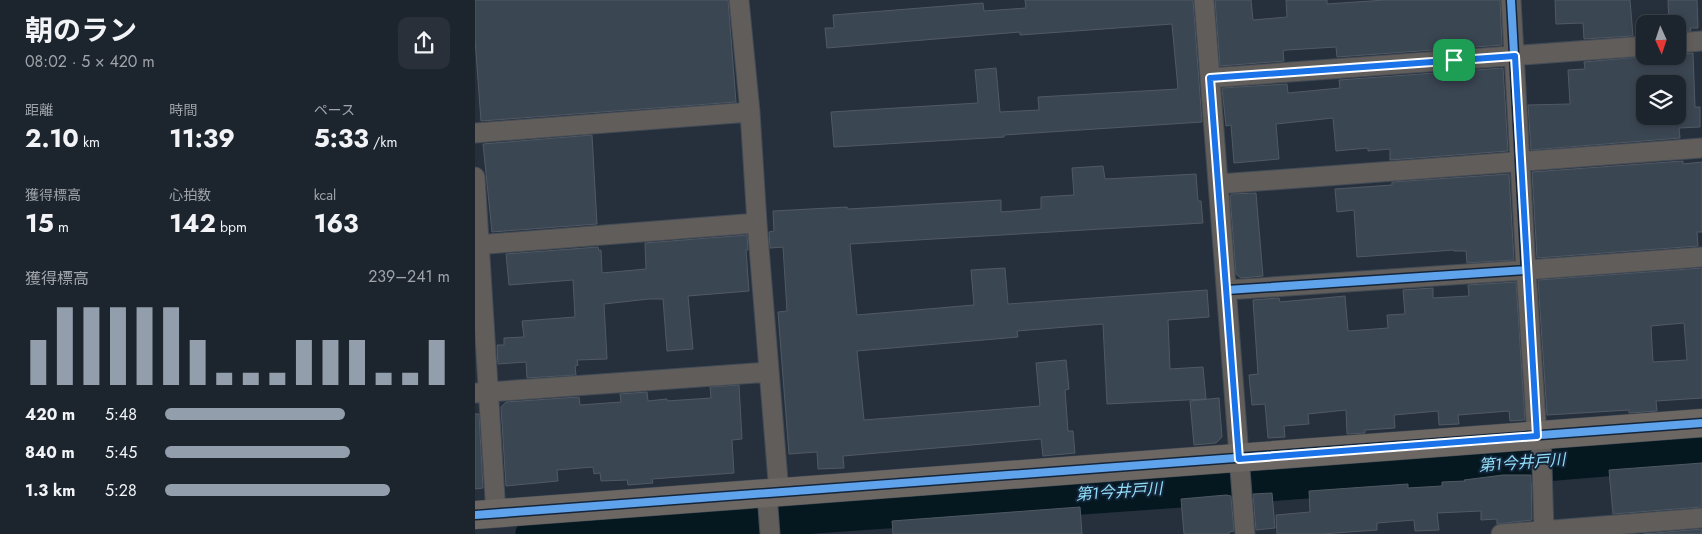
<!DOCTYPE html>
<html lang="ja">
<meta charset="utf-8">
<style>
:root{--surface:#1c242d;--page:#293039;--text:#f1f3f6;--muted:#a0a4aa;--line:#3a4149;--accent:#939eac}
body{margin:0;font-family:Jost,"Noto Sans JP",sans-serif;background:var(--page);color:var(--text);height:100vh;display:flex;flex-direction:column;font-size:19px;white-space:nowrap}
*{box-sizing:border-box;margin:0}
p{font-size:16px;color:var(--muted)}
.icon{flex:none;width:28px;height:28px;fill:none;stroke:currentColor;stroke-width:2;stroke-linecap:round;stroke-linejoin:round}
.map{position:relative;flex:1;overflow:hidden}
.panel{display:flex;flex-direction:column;background:var(--surface);width:475px}
.panel>*{flex:none}
.needle{width:32px;rotate:177deg}
.fabs{position:absolute;left:1161px;top:15px;display:grid;gap:10px}
.fabs a{display:grid;place-items:center;width:50px;height:50px;border-radius:10px;background:var(--surface);box-shadow:0 2px 8px #0003,0 0 0 1px var(--line);font-size:25px}
.pin{position:absolute;display:grid;place-items:center;width:42px;height:42px;color:#fff;margin:-21px;border-radius:10px;box-shadow:0 2px 8px #0006}
.round{display:grid;place-items:center;flex:none;width:52px;height:52px;border-radius:10px;background:var(--page)}
.overview{display:flex;align-items:center;justify-content:space-between;height:85px;padding:0 25px}
h1{font-size:28px;font-weight:700;line-height:38px}
.metrics{display:grid;grid-template-columns:repeat(3,1fr);gap:8px;height:85px;padding:5px 25px}
.metrics div{display:grid;align-content:center}
.metrics b{font-size:25px;font-weight:700}
.metrics small{font-size:14px;font-weight:400}
.metrics p{font-size:14px}
.chart{height:140px;padding:10px 25px}
.chart p{display:flex;justify-content:space-between}
.chart svg{width:100%;height:90px;margin-top:5px;stroke:var(--accent);stroke-width:6}
ul{padding:0 25px;list-style:none;font-size:16px}
li{display:grid;grid-template-columns:80px 60px 1fr;align-items:center;height:38px}
li i{height:12px;border-radius:6px;background:var(--accent)}
main{display:flex;flex:1;min-height:0}
.map>svg:first-child{display:block}
.lines{fill:none;stroke-linecap:round;stroke-linejoin:round}
.river{stroke:#06181f;stroke-width:39}
.building{fill:#3b4653;stroke:#505963;fill-rule:evenodd}
.street-casing{stroke:#424b56;stroke-width:21}
.secondary-casing{stroke:#424b56;stroke-width:29}
.street{stroke:#615d5b;stroke-width:19}
.secondary{stroke:#6d6763;stroke-width:28}
.cycleway-casing{stroke:#13253b;stroke-width:11}
.cycleway{stroke:#60a3ed;stroke-width:8}
.route-casing{stroke:#fff;stroke-width:10}
.route{stroke:#1a73e8;stroke-width:6}
.labels{text-anchor:middle;stroke-width:4;stroke-linejoin:round;paint-order:stroke}
.water-label{font-size:16px;font-style:italic;fill:#91dff7;stroke:#13253b}
</style>
<main>
<section class="panel">
<div class="overview"><div><h1>朝のラン</h1><p>08:02 · 5 × 420 m</p></div><a class="round"><svg class="icon" aria-label="share" viewBox="0 0 24 24"><path d="M12 15V3M7 8l5-5 5 5M5 13v7h14v-7"/></svg></a></div>
<div class="metrics">
<div><p>距離</p><b>2.10<small> km</small></b></div>
<div><p>時間</p><b>11:39</b></div>
<div><p>ペース</p><b>5:33<small> /km</small></b></div>
</div>
<div class="metrics">
<div><p>獲得標高</p><b>15<small> m</small></b></div>
<div><p>心拍数</p><b>142<small> bpm</small></b></div>
<div><p>kcal</p><b>163</b></div>
</div>
<div class="chart"><p><span>獲得標高</span>239–241 m</p>
<svg viewBox="0 0 160 44" preserveAspectRatio="none"><path d="M5 44V22M15 44V6M25 44V6M35 44V6M45 44V6M55 44V6M65 44V22M75 44V38M85 44V38M95 44V38M105 44V22M115 44V22M125 44V22M135 44V38M145 44V38M155 44V22"/></svg>
</div>
<ul>
<li><b>420 m</b>5:48<i style="width:63%"></i></li>
<li><b>840 m</b>5:45<i style="width:65%"></i></li>
<li><b>1.3 km</b>5:28<i style="width:79%"></i></li>
</ul>
</section>
<div class="map">
<svg width="1227" height="534" viewBox="0 0 1227 534">
<rect width="100%" height="100%" fill="#26303c"/>
<g class="lines">
<path class="river" d="M60,534L1057,463L1227,449"/>
</g>
<path class="building" d="M0,0H253L261,102L6,121L0,39Z
M550,0H718L727,122L529,135V137L359,147L356,112L503,103L500,70L521,68L525,112L564,110L563,97L703,89L697,24L545,35V32L352,48L350,28H359L358,15L508,3L509,11L551,8Z
M740,0H776L778,20L812,17L811,0H852V4L910,0H1025L1027,45L862,57L861,47L812,50L808,51L809,61L745,66Z
M1080,0H1155L1158,36L1109,39L1108,23L1081,24Z
M1193,0H1222L1223,28H1215L1216,31L1202,32V24H1194Z
M1218,53L1220,107H1225V127L1204,128L1205,138L1056,150L1053,105L1095,104L1093,70L1110,69L1109,62L1174,56H1202V54ZM1170,84H1202V116H1170Z
M1028,68L1033,151L915,160V149L893,151V148L861,151L858,118L801,124L804,159L759,163L756,125L751,126L747,88L812,84L813,93L865,88L864,80Z
M117,135L122,224L17,232L8,144Z
M1208,161V164L1227,162V232H1222L1223,246L1062,258L1057,172Z
M628,166L630,179L721,174L723,201H726L728,223L375,244L382,315L499,305L496,270L530,268L533,304L732,290L734,317L693,320L695,369L728,367L731,399L632,404L628,324L542,331L543,337L382,351L389,420L565,406L561,363L591,360L594,389L590,390L593,431H598L600,453L568,456L566,439L368,456L369,468L343,469L342,452L314,454L303,312L312,311L308,247L295,248L294,232L299,231L298,211L372,207L373,209L526,200V212L566,209V197L599,195L597,168Z
M1034,174L1039,260L992,263L991,251H979V250L882,257L879,210L862,212L860,189L917,185V182Z
M781,193L788,276L766,278L761,274L755,196L757,194Z
M272,235L273,250H271L274,291L213,296L218,349L192,351L188,299H174L129,304L132,359L102,360L103,365L100,366L101,375L52,378L51,362L23,364L22,345H29V338L49,337L47,321L100,317L98,280L34,285L31,254L123,247L124,251L126,250L127,273L171,269L170,243Z
M1227,268V398L1181,401L1182,411L1154,413V410L1072,415L1063,280ZM1209,323L1212,360L1178,362L1176,326Z
M1041,282L1050,420L1035,421L1034,411L983,415L984,424L964,425L963,411L919,415L920,428L890,430V433L872,434L871,410L833,414L834,424L809,426L810,437L793,438L790,404L777,405L774,375L783,374L778,300L804,298L805,302L870,296L873,331L913,328L912,315L930,314L928,290L958,288V298L994,296L993,285Z
M264,385L267,439L257,440L259,473L177,479L178,483L153,485L152,480L126,481L125,473L119,474L118,467L82,470L83,481L31,486L26,407L31,402L104,397L105,405L146,402L145,394L172,392L173,401L192,399V401L236,398L235,387Z
M744,398L747,437L741,443L719,445L715,401Z
M0,414H4L8,488L0,489Z
M1227,463V507L1138,514L1134,470Z
M1028,475H1056L1057,520L1022,524V519L1006,520V511L962,513L964,530L940,531L939,520L902,523V530L847,534H802L801,515L835,512L834,491L933,484V488L967,486V482L990,481L989,480Z
M797,493L800,528L781,530L778,494Z
M751,495L756,496L759,531L754,532V534H709L706,499Z
M605,507L607,534H418L417,521Z
M1227,529V534H1168Z"/>
<g class="lines">
<defs>
<path id="street" d="M729,0L770,534
M1202,43L1227,41
M735,78L1170,46
M0,133L275,112
M0,177L21,514
M744,184L1227,148
M282,223L304,493
M0,245L282,223L275,112L264,0
M752,290L1051,270L1036,0
M0,393L294,372
M1062,436L1051,270L1227,257
M1066,436L1069,531
M292,494L295,534
M1026,534L1227,518"/>
<path id="secondary" d="M0,515L1227,423"/>
</defs>
<use href="#street" class="street-casing"/>
<use href="#secondary" class="secondary-casing"/>
<use href="#street" class="street"/>
<use href="#secondary" class="secondary"/>
<defs>
<path id="cycleway" d="M752,290L1051,270L1036,0
M0,515L1227,423"/>
</defs>
<use href="#cycleway" class="cycleway-casing"/>
<use href="#cycleway" class="cycleway"/>
</g>
<g class="lines">
<defs>
<path id="route" d="M1040,56L1062,436L764,459L735,78Z"/>
</defs>
<use href="#route" class="route-casing"/>
<use href="#route" class="route"/>
</g>
<g class="labels">
<g class="water-label">
<text transform="translate(1047 462) rotate(-4)" y="6">第1今井戸川</text>
<text transform="translate(644 491) rotate(-4)" y="6">第1今井戸川</text>
</g>
</g>
</svg>
<div class="fabs">
<a><svg class="needle" viewBox="-14 -14 28 28"><path d="M0-13l5 13h-10z" fill="#e53935"/><path d="M0 13l5-13h-10z" fill="#a0a4aa"/></svg></a>
<a><svg class="icon" aria-label="layers" viewBox="0 0 24 24"><path d="M12 4l9 5-9 5-9-5zM3 14l9 5 9-5"/></svg></a>
</div>
<div class="pin" style="left:979px;top:60px;background:#1e9e55"><svg class="icon" aria-label="arrive" viewBox="0 0 24 24"><path d="M6 21V4h12l-3 4 3 4H6"/></svg></div>
</div>
</main>
